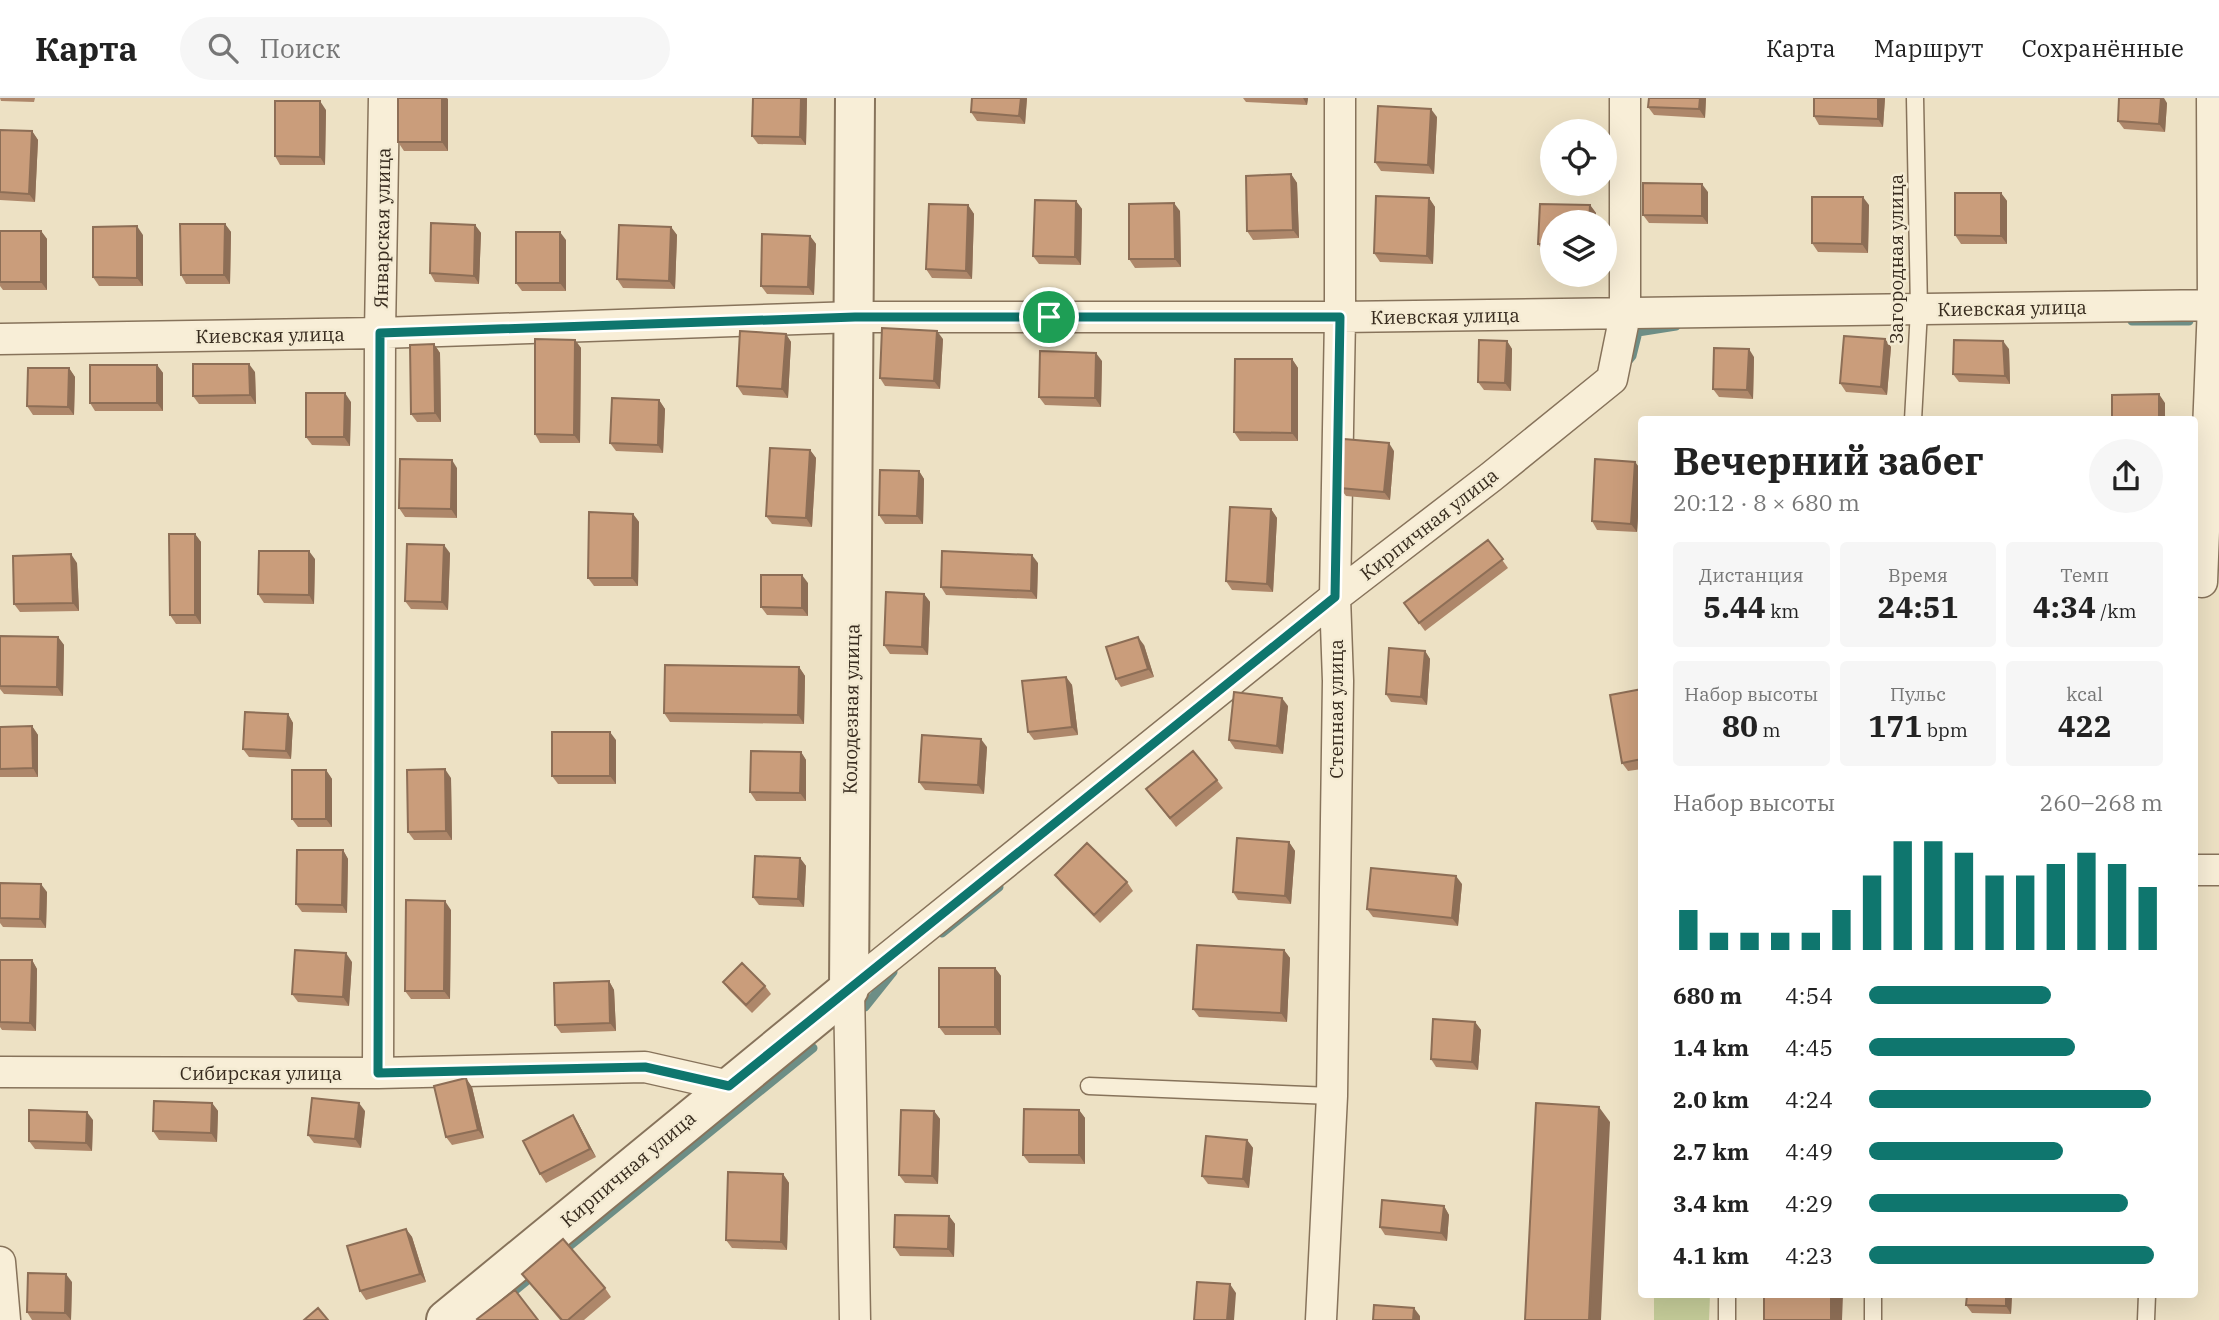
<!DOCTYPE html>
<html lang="ru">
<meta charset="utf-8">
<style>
:root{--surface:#fff;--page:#f6f6f6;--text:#222;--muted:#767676;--line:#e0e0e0;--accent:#0f766e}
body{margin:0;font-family:"IBM Plex Serif",serif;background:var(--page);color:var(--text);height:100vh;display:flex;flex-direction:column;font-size:26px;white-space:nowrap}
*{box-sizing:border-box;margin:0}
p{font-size:23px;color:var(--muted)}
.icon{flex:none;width:38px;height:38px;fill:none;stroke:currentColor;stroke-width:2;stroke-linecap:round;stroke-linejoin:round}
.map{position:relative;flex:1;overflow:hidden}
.panel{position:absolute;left:1638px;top:318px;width:560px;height:882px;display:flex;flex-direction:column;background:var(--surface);border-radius:7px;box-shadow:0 7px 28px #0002}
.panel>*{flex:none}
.controls{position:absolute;left:1540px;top:21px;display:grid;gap:14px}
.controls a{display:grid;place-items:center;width:77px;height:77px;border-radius:50%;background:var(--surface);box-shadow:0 7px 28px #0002;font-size:35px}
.pin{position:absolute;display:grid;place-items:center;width:60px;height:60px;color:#fff;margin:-30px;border:4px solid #fff;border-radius:50%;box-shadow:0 2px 7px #0007}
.round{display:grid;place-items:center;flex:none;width:74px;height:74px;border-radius:37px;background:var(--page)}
.summary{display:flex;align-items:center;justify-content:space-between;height:119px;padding:0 35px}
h1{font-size:38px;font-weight:800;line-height:52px}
.metrics{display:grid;grid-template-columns:repeat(3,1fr);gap:10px;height:119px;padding:7px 35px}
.metrics div{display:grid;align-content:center;border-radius:7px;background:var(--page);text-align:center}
.metrics b{font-size:30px;font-weight:800}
.metrics small{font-size:19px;font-weight:400}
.metrics p{font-size:19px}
.chart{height:196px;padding:14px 35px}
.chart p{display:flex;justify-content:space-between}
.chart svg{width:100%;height:126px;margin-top:7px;stroke:var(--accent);stroke-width:6}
ul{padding:0 35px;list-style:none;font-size:23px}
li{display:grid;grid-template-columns:112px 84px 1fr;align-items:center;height:52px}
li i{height:18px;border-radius:9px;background:var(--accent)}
header{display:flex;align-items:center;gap:42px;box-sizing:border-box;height:98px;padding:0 35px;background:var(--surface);border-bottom:2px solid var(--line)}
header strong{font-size:33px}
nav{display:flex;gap:38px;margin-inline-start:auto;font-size:24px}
.search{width:490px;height:63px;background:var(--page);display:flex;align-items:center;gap:18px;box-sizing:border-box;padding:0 24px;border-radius:38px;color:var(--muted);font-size:26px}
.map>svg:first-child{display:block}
.grass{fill:#c4cb98}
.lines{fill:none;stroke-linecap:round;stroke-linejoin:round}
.stream{stroke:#6d8e86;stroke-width:9}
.service-casing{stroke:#87735b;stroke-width:19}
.minor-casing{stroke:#87735b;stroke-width:33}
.tertiary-casing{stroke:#87735b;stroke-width:42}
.service{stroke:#f8eed7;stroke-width:16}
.minor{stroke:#f8eed7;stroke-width:30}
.tertiary{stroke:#f8eed7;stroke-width:38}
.wall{fill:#ae876a}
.shaded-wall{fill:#8d6e56}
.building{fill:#ca9d7b;stroke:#8d6e56;stroke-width:2}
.route-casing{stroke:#fff;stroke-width:14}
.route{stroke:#0f766e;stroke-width:9}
.labels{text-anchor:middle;stroke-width:5;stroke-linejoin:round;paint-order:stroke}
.street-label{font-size:19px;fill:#372b1e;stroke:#f4ebd3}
</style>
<header>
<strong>Карта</strong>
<div class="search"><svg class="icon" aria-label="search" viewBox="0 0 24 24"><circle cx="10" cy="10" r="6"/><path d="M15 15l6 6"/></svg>Поиск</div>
<nav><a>Карта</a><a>Маршрут</a><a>Сохранённые</a></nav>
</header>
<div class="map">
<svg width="2219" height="1222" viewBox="0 0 2219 1222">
<rect width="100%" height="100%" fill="#ede1c4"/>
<path class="grass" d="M1654,1197H1710L1709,1222H1654Z"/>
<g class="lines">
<path class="stream" d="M2132,223H2189
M1628,263L1632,258L1638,234L1676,228
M942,835L999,789
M865,909L893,874
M562,1154L813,950
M508,1198L535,1176"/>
<defs>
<path id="service" d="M1913,322L1919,212L1915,0
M1089,988L1332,998
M1727,1222V1197
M1873,1222V1197
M2146,1222L2147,1197"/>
<path id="minor" d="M0,241L380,235L855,219H1340L2219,207
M2202,484L2213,207L2212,0
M2194,772H2219
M0,974L378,975L645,969L729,988
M378,975L380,235L384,0
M0,1164L5,1222
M855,1222L849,891L1335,499L1491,379L1612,281L1625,217V0
M1321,1222L1332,998L1338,583L1335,499L1340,219V0"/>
<path id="tertiary" d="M446,1222L849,891L855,0"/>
</defs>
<use href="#service" class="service-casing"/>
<use href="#minor" class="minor-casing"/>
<use href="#tertiary" class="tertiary-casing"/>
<use href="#service" class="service"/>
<use href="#minor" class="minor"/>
<use href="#tertiary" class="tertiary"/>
</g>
<path class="wall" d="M0,0H35L34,4L1,3Z
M807,0L806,47L758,46L752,38Z
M1027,0L1025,26L977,23L971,14Z
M1243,0H1308L1307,7L1246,4Z
M1649,0H1706L1705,20L1654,17L1648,9Z
M1814,0H1885L1883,29L1819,27L1814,18Z
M448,1V53H404L398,44Z
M2167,5L2165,34L2124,31L2118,23Z
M326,12L325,67H280L275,58Z
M1437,19L1434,76L1381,73L1375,64Z
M0,32L32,33L38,42L35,104L0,102Z
M1291,76L1297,85L1299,140L1253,142L1247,133Z
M1708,94V126L1649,125L1643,117Z
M2001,95L2007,103V146H1961L1955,137Z
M1429,100L1435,109L1433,166L1380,164L1374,155Z
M1076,103L1082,111L1081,167L1039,166L1033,158Z
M1540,106L1590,107L1596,115L1595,124H1552V155L1544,154L1538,146Z
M968,107L974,116L972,181L932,180L926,171Z
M1869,107L1868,155L1818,154L1812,145Z
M1180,113L1181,169L1135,170L1129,161Z
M225,126L231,134L230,186H186L181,177Z
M475,127L481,135L479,186L435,184L430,175Z
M671,129L677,137L675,191L623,190L617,181Z
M0,133H41L47,141V192H3L0,188Z
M143,137V188H99L93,179Z
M810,138L816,146L814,197L767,196L761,188Z
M566,142V193H522L516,185Z
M786,236L791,244L788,300L743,297L737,288Z
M943,241L940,291L885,288L880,280Z
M1885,241L1891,249L1887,297L1846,294L1840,285Z
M575,242L581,250L580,345H540L535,336Z
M1507,243L1512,251L1511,293L1484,292L1478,284Z
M434,246L440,255L441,324H417L411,316Z
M2009,251L2010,286L1959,284L1953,276Z
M1754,259L1753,301L1719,299L1713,291Z
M1292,261L1298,270V343H1240L1234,334Z
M1102,263L1101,309L1045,307L1039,299Z
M157,267L163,275V313H95L90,305Z
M69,270L75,279L74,317H33L27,308Z
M255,274L256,306H199L193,298Z
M659,302L665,311L663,355L616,353L610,345Z
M351,304L350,348L312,347L306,339Z
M810,352L816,360L812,429L772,426L766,418Z
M1394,353L1390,402L1346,398L1340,390Z
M1635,364L1641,372L1637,434L1597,432L1592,423Z
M457,370V420L405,419L399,410Z
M919,373L924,381L923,426H885L879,417Z
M1271,411L1277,420L1273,494L1232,492L1226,483Z
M633,416L639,424L638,488H594L588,480Z
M195,436L201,444V526H176L170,517Z
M1488,442L1508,470L1425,533L1404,505Z
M450,455L448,512L411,511L405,503Z
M315,461L314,506L264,505L258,496Z
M77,465L79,513L20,514L14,506Z
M1038,465L1037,501L946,497L941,489Z
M808,485V518L767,517L761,509Z
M924,496L930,504L928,557L890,556L884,547Z
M0,538L58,539L64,547L63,598L4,596L0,591Z
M1144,547L1154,579L1121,589L1116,581Z
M1425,553L1430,561L1427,607L1391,604L1386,596Z
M799,569L805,578L804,626L670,624L664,615Z
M1066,579L1072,587L1078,637L1034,642L1028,634Z
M1642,591V671L1628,673L1622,665Z
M1288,608L1283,656L1235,651L1229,642Z
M288,616L293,625L291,661L249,659L243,651Z
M32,628L38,637V679H0V629Z
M616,642V686H558L552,678Z
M987,649L984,696L925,692L919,684Z
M801,654L806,662V703H756L750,694Z
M326,672L332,681V729H298L292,721Z
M451,680L452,742H414L408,734Z
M1217,682L1223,690L1176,729L1146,691Z
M1289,744L1295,753L1291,806L1238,802L1233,794Z
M343,752L348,761L347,815L302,814L296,806Z
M800,760L806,768L804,809L759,807L753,799Z
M1055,777L1127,784L1133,793L1100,825L1061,785Z
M0,785L47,794L46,830L3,829L0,825Z
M1462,786L1458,828L1373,819L1367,811Z
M451,812L450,901H411L405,893Z
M1284,852L1290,860L1287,924L1199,919L1193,911Z
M0,862H32L37,871L36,933L2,932L0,929Z
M352,864L349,908L298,904L292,896Z
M995,870L1001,878V937H945L939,929Z
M609,883L614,892L616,933L561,935L555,927Z
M723,884L765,888L771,896L752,915L729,892Z
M1475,924L1481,932L1478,972L1436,969L1431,961Z
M472,989L484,1040L452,1047L446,1039Z
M212,1005L218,1013L217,1044L159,1042L153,1033Z
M1079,1012L1085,1020V1066L1029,1065L1023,1057Z
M365,1013L361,1050L314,1045L308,1037Z
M934,1013L940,1021L938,1086L905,1085L899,1077Z
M573,1017L578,1025L596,1059L546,1085L540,1076Z
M93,1022L92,1053L35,1051L29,1043Z
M1247,1042L1253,1050L1249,1090L1208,1086L1202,1078Z
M783,1076L789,1085L787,1152L732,1150L726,1142Z
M1444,1108L1449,1117L1447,1143L1385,1137L1380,1129Z
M949,1118L955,1126L954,1159L900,1158L894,1149Z
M406,1131L412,1139L426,1184L366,1202L360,1193Z
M522,1176L605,1190L611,1199L584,1222H560Z
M72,1184L71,1222H32L27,1214Z
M2012,1197L2011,1216L1972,1215L1966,1207Z"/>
<path class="shaded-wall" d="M442,0H447L448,1V53L442,44Z
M801,0H807L806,47L800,39Z
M1021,0H1027L1025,26L1019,18Z
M1303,0H1308L1307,7Z
M1700,0H1706L1705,20L1699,11Z
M1878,0H1885L1883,29L1878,21Z
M2161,0H2164L2167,5L2165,34L2159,26Z
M320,3L326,12L325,67L320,59Z
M1431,11L1437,19L1434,76L1428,67Z
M32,33L38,42L35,104L29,96Z
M1291,76L1297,85L1299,140L1293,132Z
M1702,86L1708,94V126L1702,118Z
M2001,95L2007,103V146L2001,138Z
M1863,99L1869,107L1868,155L1862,146Z
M1429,100L1435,109L1433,166L1427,158Z
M1076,103L1082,111L1081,167L1075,159Z
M1174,105L1180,113L1181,169L1175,161Z
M968,107L974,116L972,181L966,173Z
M1590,107L1596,115L1595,124H1589Z
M225,126L231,134L230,186L224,177Z
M475,127L481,135L479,186L474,178Z
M137,128L143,137V188L137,180Z
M671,129L677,137L675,191L669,183Z
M41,133L47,141V192L41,184Z
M560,134L566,142V193L560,185Z
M810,138L816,146L814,197L808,189Z
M937,233L943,241L940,291L934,283Z
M786,236L791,244L788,300L782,291Z
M1885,241L1891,249L1887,297L1881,289Z
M575,242L581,250L580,345L574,337Z
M1507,243L1512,251L1511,293L1505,285Z
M2003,243L2009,251L2010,286L2005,278Z
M434,246L440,255L441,324L435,315Z
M1749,251L1754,259L1753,301L1747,292Z
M1096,255L1102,263L1101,309L1095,300Z
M1292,261L1298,270V343L1292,335Z
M249,266L255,274L256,306L250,297Z
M157,267L163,275V313L157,305Z
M69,270L75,279L74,317L68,309Z
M345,295L351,304L350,348L344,339Z
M2159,296L2165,305V322H2159Z
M659,302L665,311L663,355L658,347Z
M1389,345L1394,353L1390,402L1384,394Z
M810,352L816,360L812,429L806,420Z
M452,362L457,370V420L451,411Z
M1635,364L1641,372L1637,434L1631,426Z
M919,373L924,381L923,426L917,418Z
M1271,411L1277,420L1273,494L1267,486Z
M633,416L639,424L638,488L632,480Z
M195,436L201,444V526L195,517Z
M444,447L450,455L448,512L442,504Z
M309,453L315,461L314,506L309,497Z
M71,456L77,465L79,513L73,505Z
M1032,457L1038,465L1037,501L1031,493Z
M802,477L808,485V518L802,510Z
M924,496L930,504L928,557L922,549Z
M58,539L64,547L63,598L57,589Z
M1138,539L1144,547L1154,579L1148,571Z
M1425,553L1430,561L1427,607L1421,599Z
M799,569L805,578L804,626L798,617Z
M1066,579L1072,587L1078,637L1072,629Z
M1282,600L1288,608L1283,656L1277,648Z
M288,616L293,625L291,661L286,653Z
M32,628L38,637V679L33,670Z
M610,634L616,642V686L610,678Z
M981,641L987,649L984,696L978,687Z
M801,654L806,662V703L800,695Z
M445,671L451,680L452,742L446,733Z
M326,672L332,681V729L326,721Z
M1289,744L1295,753L1291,806L1285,798Z
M343,752L348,761L347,815L342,807Z
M800,760L806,768L804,809L798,801Z
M1456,778L1462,786L1458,828L1452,820Z
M41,786L47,794L46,830L40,821Z
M445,803L451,812L450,901L444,893Z
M1284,852L1290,860L1287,924L1281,915Z
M346,855L352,864L349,908L343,899Z
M32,862L37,871L36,933L30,925Z
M995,870L1001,878V937L995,929Z
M609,883L614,892L616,933L610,925Z
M1475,924L1481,932L1478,972L1472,964Z
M466,980L472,989L484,1040L478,1032Z
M212,1005L218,1013L217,1044L211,1035Z
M359,1005L365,1013L361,1050L355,1041Z
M1599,1009L1610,1024L1601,1222H1589Z
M1079,1012L1085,1020V1066L1079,1057Z
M934,1013L940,1021L938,1086L932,1078Z
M87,1014L93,1022L92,1053L86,1045Z
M573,1017L578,1025L596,1059L590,1051Z
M1247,1042L1253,1050L1249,1090L1243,1081Z
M783,1076L789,1085L787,1152L781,1144Z
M1444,1108L1449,1117L1447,1143L1441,1135Z
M949,1118L955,1126L954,1159L948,1151Z
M406,1131L412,1139L426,1184L420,1176Z
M66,1176L72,1184L71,1222L65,1215Z
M1230,1186L1236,1195L1234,1222H1227Z
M1831,1197H1843L1842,1222H1831Z
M2006,1197H2012L2011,1216L2006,1208Z
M1414,1210L1420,1218V1222H1413Z"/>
<path class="building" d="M398,0H442V44H398Z
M753,0H801L800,39L752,38Z
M972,0H1021L1019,18L971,14Z
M1649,0H1700L1699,11L1648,9Z
M1814,0H1878V21L1814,18Z
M2119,0H2161L2159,26L2118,23Z
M275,3H320V59L275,58Z
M1378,8L1431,11L1428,67L1375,64Z
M0,32L32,33L29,96L0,94Z
M1291,76L1293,132L1247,133L1246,78Z
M1643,85L1702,86V118L1643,117Z
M1955,95H2001V138L1955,137Z
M1376,98L1429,100L1427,158L1374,155Z
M1812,99H1863L1862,146L1812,145Z
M1035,102L1076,103L1075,159L1033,158Z
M1174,105L1175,161H1129V106Z
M929,106L968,107L966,173L926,171Z
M1540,106L1590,107L1589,124H1552V146H1538Z
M431,125L475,127L474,178L430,175Z
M180,126H225L224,177H181Z
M619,127L671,129L669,183L617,181Z
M137,128V180L93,179V129Z
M0,133H41V184H0Z
M516,134H560V185H516Z
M762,136L810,138L808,189L761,188Z
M882,230L937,233L934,283L880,280Z
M740,233L786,236L782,291L737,288Z
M1844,238L1885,241L1881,289L1840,285Z
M535,241L575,242L574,337L535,336Z
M1479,242L1507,243L1505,285L1478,284Z
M1954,242L2003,243L2005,278L1953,276Z
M434,246L435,315L411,316L410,247Z
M1714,250L1749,251L1747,292L1713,291Z
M1040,253L1096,255L1095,300L1039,299Z
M1235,261H1292V335L1234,334Z
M193,266H249L250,297L193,298Z
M90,267H157V305H90Z
M28,270H69L68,309L27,308Z
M306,295H345L344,339H306Z
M2159,296V322H2112V297Z
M612,300L659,302L658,347L610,345Z
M1344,341L1389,345L1384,394L1340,390Z
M770,350L810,352L806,420L766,418Z
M400,361L452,362L451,411L399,410Z
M1595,361L1635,364L1631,426L1592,423Z
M880,372L919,373L917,418L879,417Z
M1230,409L1271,411L1267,486L1226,483Z
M589,414L633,416L632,480H588Z
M169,436H195V517H170Z
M1488,442L1503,461L1419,525L1404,505Z
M407,446L444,447L442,504L405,503Z
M259,453H309V497L258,496Z
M942,453L1032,457L1031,493L941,489Z
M71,456L73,505L14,506L13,458Z
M761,477H802V510L761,509Z
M886,494L924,496L922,549L884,547Z
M0,538L58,539L57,589L0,588Z
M1138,539L1148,571L1116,581L1106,549Z
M1389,550L1425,553L1421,599L1386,596Z
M665,567L799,569L798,617L664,615Z
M1066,579L1072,629L1028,634L1022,583Z
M1642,591V661L1622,665L1610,597Z
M1234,594L1282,600L1277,648L1229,642Z
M245,614L288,616L286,653L243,651Z
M32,628L33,670L0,671V629Z
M552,634H610V678H552Z
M922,637L981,641L978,687L919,684Z
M751,653L801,654L800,695L750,694Z
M1193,653L1217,682L1170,720L1146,691Z
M445,671L446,733L408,734L407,672Z
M292,672H326V721H292Z
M1237,740L1289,744L1285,798L1233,794Z
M1087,745L1127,784L1094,817L1055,777Z
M297,752H343L342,807L296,806Z
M755,758L800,760L798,801L753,799Z
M1371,770L1456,778L1452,820L1367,811Z
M0,785L41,786L40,821L0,820Z
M406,802L445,803L444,893H405Z
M1197,847L1284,852L1281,915L1193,911Z
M295,852L346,855L343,899L292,896Z
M0,862H32L30,925L0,924Z
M742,865L765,888L746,907L723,884Z
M939,870H995V929H939Z
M609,883L610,925L555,927L554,885Z
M1433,921L1475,924L1472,964L1431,961Z
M466,980L478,1032L446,1039L434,988Z
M312,1000L359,1005L355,1041L308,1037Z
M154,1003L212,1005L211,1035L153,1033Z
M1536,1005L1599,1009L1589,1222H1525Z
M1024,1011L1079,1012V1057H1023Z
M29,1012L87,1014L86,1045L29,1043Z
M901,1012L934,1013L932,1078L899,1077Z
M573,1017L590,1051L540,1076L523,1043Z
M1206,1038L1247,1042L1243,1081L1202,1078Z
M728,1074L783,1076L781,1144L726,1142Z
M1382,1102L1444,1108L1441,1135L1380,1129Z
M895,1117L949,1118L948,1151L894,1149Z
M406,1131L420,1176L360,1193L347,1148Z
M563,1141L605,1190L568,1222H562L522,1176Z
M28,1175L66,1176L65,1215L27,1214Z
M1197,1184L1230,1186L1227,1222H1194Z
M515,1192L538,1222H478L477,1221Z
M1764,1197H1831V1222H1764Z
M1967,1197H2006V1208L1966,1207Z
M1374,1207L1414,1210L1413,1222H1373Z
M318,1210L328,1222H304Z"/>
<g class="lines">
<defs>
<path id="route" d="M855,219H1340L1335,499L729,988L645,969L378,975L380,235Z"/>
</defs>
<use href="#route" class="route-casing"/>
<use href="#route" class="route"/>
</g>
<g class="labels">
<g class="street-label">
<text transform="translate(382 130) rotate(-89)" y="7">Январская улица</text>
<text transform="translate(1896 161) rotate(-90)" y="7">Загородная улица</text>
<text transform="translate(2012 210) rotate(-1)" y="7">Киевская улица</text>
<text transform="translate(1445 218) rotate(-1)" y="7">Киевская улица</text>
<text transform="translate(270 237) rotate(-1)" y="7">Киевская улица</text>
<text transform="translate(1429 426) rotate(-38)" y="7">Кирпичная улица</text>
<text transform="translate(851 611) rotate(-89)" y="7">Колодезная улица</text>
<text transform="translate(1336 611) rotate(-90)" y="7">Степная улица</text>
<text x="261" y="982">Сибирская улица</text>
<text transform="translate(628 1071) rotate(-40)" y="7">Кирпичная улица</text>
</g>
</g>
</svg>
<div class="controls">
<a><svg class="icon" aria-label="locate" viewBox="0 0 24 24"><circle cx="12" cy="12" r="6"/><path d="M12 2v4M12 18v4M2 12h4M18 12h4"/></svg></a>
<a><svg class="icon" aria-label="layers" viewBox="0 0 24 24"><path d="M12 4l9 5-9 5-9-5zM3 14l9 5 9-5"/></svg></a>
</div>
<div class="pin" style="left:1049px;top:219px;background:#1e9e55"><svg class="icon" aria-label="arrive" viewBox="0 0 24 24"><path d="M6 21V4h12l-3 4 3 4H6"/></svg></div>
<section class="panel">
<div class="summary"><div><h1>Вечерний забег</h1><p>20:12 · 8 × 680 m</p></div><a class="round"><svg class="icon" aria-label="share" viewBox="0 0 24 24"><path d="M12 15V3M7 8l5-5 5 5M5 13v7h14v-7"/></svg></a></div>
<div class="metrics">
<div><p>Дистанция</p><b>5.44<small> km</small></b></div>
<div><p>Время</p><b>24:51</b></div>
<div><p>Темп</p><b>4:34<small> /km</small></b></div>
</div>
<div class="metrics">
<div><p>Набор высоты</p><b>80<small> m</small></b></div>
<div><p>Пульс</p><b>171<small> bpm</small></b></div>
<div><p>kcal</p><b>422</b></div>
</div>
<div class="chart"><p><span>Набор высоты</span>260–268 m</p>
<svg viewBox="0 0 160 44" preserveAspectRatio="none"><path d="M5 44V30M15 44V38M25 44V38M35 44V38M45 44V38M55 44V30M65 44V18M75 44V6M85 44V6M95 44V10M105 44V18M115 44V18M125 44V14M135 44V10M145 44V14M155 44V22"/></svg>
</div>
<ul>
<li><b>680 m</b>4:54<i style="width:62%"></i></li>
<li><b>1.4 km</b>4:45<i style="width:70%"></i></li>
<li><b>2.0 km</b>4:24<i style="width:96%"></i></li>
<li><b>2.7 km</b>4:49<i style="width:66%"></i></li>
<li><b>3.4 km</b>4:29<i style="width:88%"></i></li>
<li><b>4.1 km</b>4:23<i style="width:97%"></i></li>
</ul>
</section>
</div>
